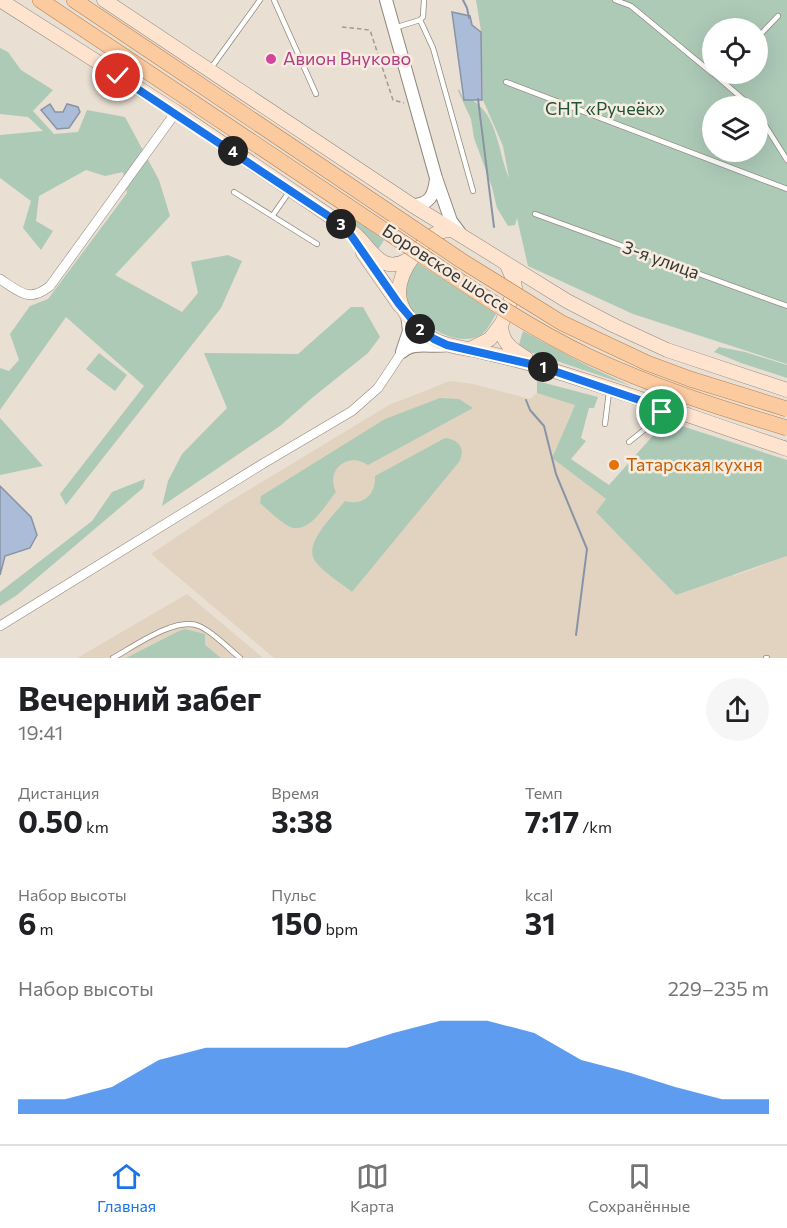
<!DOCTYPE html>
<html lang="ru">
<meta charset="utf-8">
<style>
:root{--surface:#fff;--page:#f6f6f6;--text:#202124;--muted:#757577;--line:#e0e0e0;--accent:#1a73e8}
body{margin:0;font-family:Commissioner,sans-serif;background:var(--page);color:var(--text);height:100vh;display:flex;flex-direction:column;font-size:22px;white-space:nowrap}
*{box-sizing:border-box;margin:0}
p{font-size:20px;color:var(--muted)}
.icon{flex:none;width:33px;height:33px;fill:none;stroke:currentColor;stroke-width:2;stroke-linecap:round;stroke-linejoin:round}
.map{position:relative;height:658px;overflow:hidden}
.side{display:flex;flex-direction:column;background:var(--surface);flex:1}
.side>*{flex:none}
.buttons{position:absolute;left:702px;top:18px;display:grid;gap:12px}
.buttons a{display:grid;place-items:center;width:66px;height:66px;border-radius:50%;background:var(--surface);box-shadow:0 6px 24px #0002;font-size:30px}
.pin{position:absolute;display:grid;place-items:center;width:51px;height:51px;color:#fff;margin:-26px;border:3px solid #fff;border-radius:50%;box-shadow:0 2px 6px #0007}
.km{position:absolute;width:30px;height:30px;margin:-15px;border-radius:50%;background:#222;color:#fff;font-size:16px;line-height:30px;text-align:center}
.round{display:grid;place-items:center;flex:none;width:63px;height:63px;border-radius:32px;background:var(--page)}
.summary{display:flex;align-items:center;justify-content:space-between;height:102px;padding:0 18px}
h1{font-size:33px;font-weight:700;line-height:45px}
.figures{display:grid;grid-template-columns:repeat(3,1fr);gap:9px;height:102px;padding:6px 18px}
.figures div{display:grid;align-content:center}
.figures b{font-size:30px;font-weight:700}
.figures small{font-size:16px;font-weight:400}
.figures p{font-size:16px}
.chart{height:168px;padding:12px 18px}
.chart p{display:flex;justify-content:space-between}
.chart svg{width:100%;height:108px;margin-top:6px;fill:var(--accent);opacity:.7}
.tabs{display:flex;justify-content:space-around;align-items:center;height:84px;border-top:2px solid var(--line);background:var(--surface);font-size:16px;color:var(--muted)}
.tabs a{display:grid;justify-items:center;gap:3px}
.tabs .on{color:var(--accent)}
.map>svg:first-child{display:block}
.built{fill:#e2d3c1}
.green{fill:#adcab7;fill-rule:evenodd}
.water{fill:#aabcd7;stroke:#8894a5;stroke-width:1.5}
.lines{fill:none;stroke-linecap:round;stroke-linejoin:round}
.stream{stroke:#8894a5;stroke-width:2}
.service-casing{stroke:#92897e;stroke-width:6}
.minor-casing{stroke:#92897e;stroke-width:10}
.tertiary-casing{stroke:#92897e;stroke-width:14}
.secondary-casing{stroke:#92897e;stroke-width:15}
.primary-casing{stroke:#b77f4f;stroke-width:16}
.path{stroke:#a39b92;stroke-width:1.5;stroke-dasharray:4.5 3;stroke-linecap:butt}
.service{stroke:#fff;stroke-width:4.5}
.minor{stroke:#fff;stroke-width:9}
.tertiary{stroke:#fff;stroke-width:12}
.secondary{stroke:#fee4cf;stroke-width:14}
.primary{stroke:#fcca9f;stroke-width:15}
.primary-bridge-casing{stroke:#b77f4f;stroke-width:16;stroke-linecap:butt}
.primary-bridge{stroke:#fcca9f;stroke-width:15}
.route-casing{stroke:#fff;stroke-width:12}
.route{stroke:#1a73e8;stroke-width:8}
.hotel-dot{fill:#d1479c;stroke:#f7ece0;stroke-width:2}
.food-dot{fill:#e8710a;stroke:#f7ece0;stroke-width:2}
.labels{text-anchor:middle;stroke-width:5;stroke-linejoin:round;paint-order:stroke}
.hotel-label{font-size:18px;fill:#b23c85;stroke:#f7ece0;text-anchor:start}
.park-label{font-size:18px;fill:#1f5438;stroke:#f7ece0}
.street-label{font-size:18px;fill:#3a3631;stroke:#f7ece0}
.food-label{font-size:18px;fill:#c56008;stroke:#f7ece0;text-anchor:start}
</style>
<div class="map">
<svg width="787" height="658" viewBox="0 0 787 658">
<rect width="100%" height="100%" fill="#e9dfd3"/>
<path class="built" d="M450,381L473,384L530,399L537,393L575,404L552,458L606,499L596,512L734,576L787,556V658H274L151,554L227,503L389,405Z
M187,594L263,658H77Z"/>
<path class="green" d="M476,0H787V364L633,314L528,266L517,218L515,225L508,226L497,208L492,187L474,138L471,119L458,91L459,89L464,100H472C498,115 498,153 509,178L503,146L483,100L481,31ZM712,28H758V74H712ZM712,106H758V152H712Z
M0,48L8,52L21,70L53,90L33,111L54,134L78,132L87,110L125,117L159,180L170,216L115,275L182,312L198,293L191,262L228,255L242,261L221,308L66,505L60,494L144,386L66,317L0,410V368L9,371L19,360L10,334L30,306L48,299L127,193L123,172L105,176L86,170L39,196L36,221L53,231L41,250L23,228L31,201L0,178V135L43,131L28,117L0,114Z
M338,211L353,219L384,240L377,251L358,229Z
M418,263L496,314C491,322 487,332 479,336C449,350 395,311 407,279C410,273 415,268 418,263Z
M351,307H363L380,337L368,353L312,398L280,426L162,506L168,481L182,454L227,408L204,353L298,354Z
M523,331L588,366L631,386L518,348Z
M719,347L745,352L787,365V378L741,363L714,352Z
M99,353L127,375L115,391L86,369Z
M537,381L598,397L594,408H589L581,438L586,441L571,459L609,485L666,421L787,460V556L676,595L596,512L606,499L552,458L575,405L537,393Z
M440,398L459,399L473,408L368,465C348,451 325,470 336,492C326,504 309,535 290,527C280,522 268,510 260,503L261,496L385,419Z
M0,418L43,466L0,475Z
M445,438C459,439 466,449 459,462L352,592C341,583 324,573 315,561C303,543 334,515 345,501C363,506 376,495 375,476Z
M145,479L143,488L17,595L0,606V592L92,521L112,492Z
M185,629L205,634V645L221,658H126L179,631Z"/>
<path class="water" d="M452,12L470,16L472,25L481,32L482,100H464Z
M50,104L55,112H63L67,104L78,107L80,112L69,128L57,129L41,110Z
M0,486L31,517L37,535L30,548L5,556L0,575Z"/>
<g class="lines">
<path class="stream" d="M463,0L467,8L469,18
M478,99L494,227
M526,400L530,410L544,426L556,474L587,549L576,635"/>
<defs>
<path id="service" d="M274,0L316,94
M615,0L631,6L712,73
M420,20L433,48L473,191
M394,28L420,20L423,17L424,0
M758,37L778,16
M211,68L260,0
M714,74L751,106
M506,82L787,189
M758,114L787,160
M234,192L317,244
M535,214L787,306
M273,215L289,192
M605,424L609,392
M629,442L659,418L663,410
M113,658C133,647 176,616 199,626C212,631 229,649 240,658
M766,658H767"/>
<path id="minor" d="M0,279C20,292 29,303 50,286L176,112
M0,626L264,463L352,411L378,388L402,352"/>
<path id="tertiary" d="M386,0L436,178L451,221L460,233
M412,205C430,205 434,195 436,179
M402,352C413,341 432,348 447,345
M402,352L409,331L407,314"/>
<path id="secondary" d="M0,0L176,112L337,221C343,226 351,230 357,236C374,253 384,277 412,257
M104,0L412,205L567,301L615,326L667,350L787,390
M451,230C432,230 423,243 413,257C390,288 396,312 427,335C440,345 458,347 474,350C496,355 519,360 541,367C623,391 705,422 787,449
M363,253L400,306
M501,324C501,342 511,349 526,358
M470,349L490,339L502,323L515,288L514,281L507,265"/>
<path id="primary" d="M40,0L369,220
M74,0L147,49"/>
</defs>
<use href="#service" class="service-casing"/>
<use href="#minor" class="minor-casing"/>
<use href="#tertiary" class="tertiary-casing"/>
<use href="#secondary" class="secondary-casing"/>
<use href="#primary" class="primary-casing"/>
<path class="path" d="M342,27L370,30L393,100L404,103"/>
<use href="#service" class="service"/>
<use href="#minor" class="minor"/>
<use href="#tertiary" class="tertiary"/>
<use href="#secondary" class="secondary"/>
<use href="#primary" class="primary"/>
<defs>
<path id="primary-bridge" d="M147,49L462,261L562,323L647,363L690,379L787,409
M369,220C439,266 514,321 590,357C654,387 720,408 787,428"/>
</defs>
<use href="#primary-bridge" class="primary-bridge-casing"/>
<use href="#primary-bridge" class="primary-bridge"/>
</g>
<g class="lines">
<defs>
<path id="route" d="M118,76L342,225L348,231L399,304L420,329L434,339L447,345L539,366L663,408L662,412"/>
</defs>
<use href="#route" class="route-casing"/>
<use href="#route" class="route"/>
</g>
<circle class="hotel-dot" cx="271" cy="59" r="6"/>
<circle class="food-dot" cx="614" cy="465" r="6"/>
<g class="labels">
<g class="hotel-label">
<text x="283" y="65">Авион Внуково</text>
</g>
<g class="park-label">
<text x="605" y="115">СНТ «Ручеёк»</text>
</g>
<g class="street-label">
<text transform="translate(661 260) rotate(20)" y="6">3-я улица</text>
<text transform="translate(446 269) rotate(33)" y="6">Боровское шоссе</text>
</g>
<g class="food-label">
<text x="626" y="471">Татарская кухня</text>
</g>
</g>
</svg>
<div class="buttons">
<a><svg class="icon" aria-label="locate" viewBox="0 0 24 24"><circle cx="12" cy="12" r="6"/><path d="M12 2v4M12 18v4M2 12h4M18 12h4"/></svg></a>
<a><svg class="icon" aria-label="layers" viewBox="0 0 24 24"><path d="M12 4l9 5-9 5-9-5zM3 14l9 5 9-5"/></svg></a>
</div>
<div class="pin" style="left:662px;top:412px;background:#1e9e55"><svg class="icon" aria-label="arrive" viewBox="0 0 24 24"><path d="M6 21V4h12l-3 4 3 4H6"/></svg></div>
<div class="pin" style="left:118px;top:76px;background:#d93025"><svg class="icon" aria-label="check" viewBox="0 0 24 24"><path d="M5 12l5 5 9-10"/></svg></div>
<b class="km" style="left:543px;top:367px">1</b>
<b class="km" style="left:420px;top:329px">2</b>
<b class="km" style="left:341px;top:224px">3</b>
<b class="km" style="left:233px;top:151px">4</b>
</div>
<section class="side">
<div class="summary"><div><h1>Вечерний забег</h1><p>19:41</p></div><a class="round"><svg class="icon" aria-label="share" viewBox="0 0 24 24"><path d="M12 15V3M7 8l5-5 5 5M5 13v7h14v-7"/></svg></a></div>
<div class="figures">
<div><p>Дистанция</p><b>0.50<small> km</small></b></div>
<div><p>Время</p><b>3:38</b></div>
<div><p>Темп</p><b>7:17<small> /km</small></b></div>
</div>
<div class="figures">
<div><p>Набор высоты</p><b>6<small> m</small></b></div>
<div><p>Пульс</p><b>150<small> bpm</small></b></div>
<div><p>kcal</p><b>31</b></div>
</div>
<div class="chart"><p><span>Набор высоты</span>229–235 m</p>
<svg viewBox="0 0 160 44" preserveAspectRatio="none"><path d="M0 44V38L10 38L20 33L30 22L40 17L50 17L60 17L70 17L80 11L90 6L100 6L110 11L120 22L130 27L140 33L150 38L160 38V44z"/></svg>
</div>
</section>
<nav class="tabs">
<a class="on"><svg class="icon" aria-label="home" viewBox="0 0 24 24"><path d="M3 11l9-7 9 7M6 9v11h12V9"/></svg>Главная</a>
<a><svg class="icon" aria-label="map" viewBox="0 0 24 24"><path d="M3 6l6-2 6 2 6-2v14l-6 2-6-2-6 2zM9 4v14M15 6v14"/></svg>Карта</a>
<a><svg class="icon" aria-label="saved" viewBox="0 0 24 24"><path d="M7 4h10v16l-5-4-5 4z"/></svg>Сохранённые</a>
</nav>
